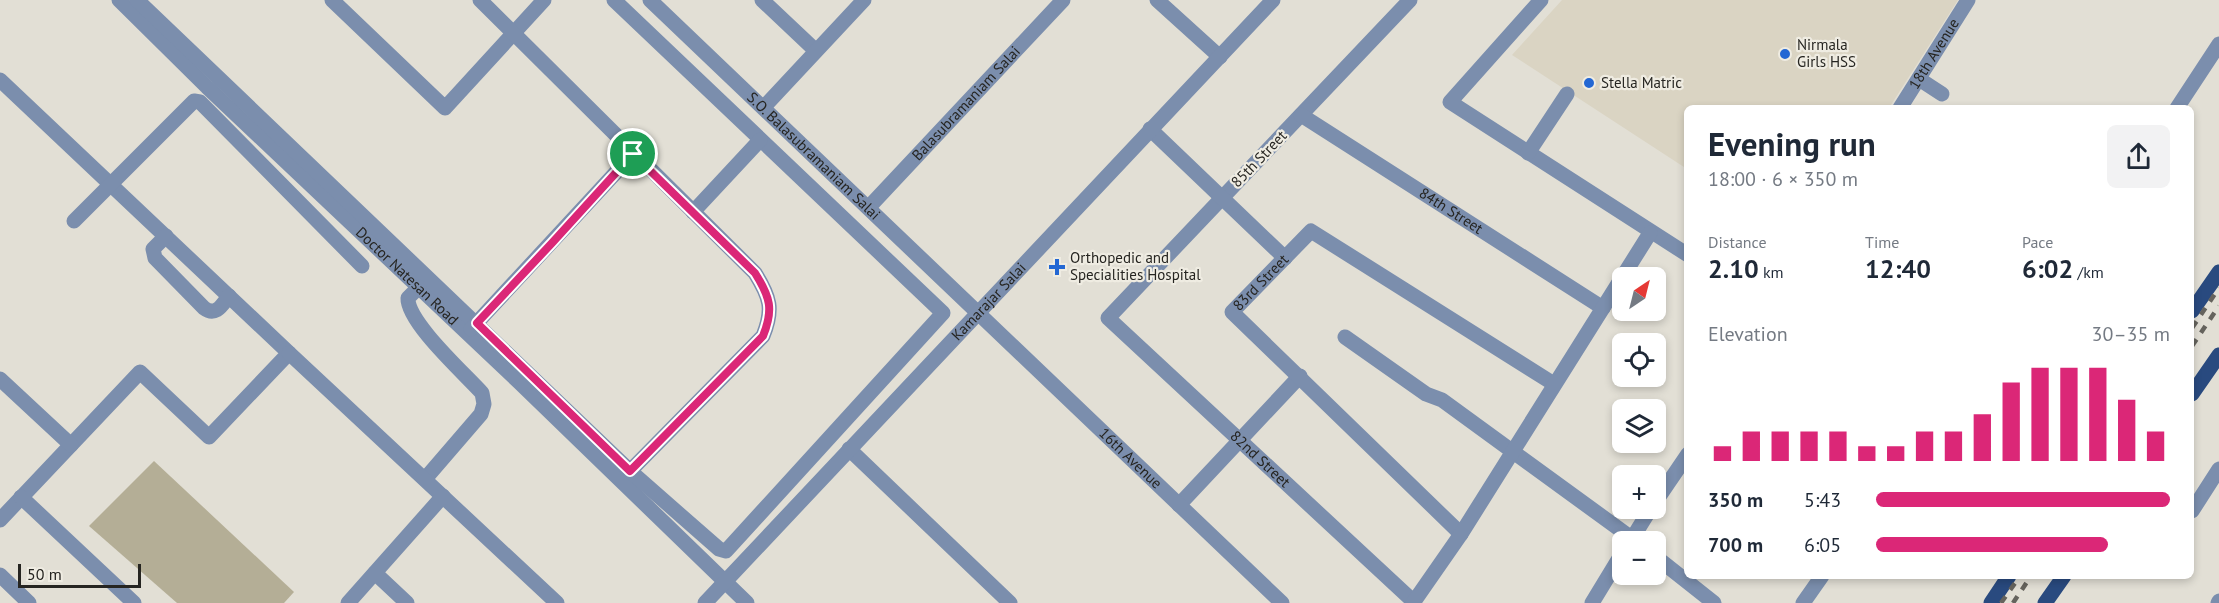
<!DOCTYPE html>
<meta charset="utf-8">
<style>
:root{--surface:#fff;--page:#f2f2f3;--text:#1f2937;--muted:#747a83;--accent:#db2777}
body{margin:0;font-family:"PT Sans",sans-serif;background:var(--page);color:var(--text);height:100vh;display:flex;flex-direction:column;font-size:22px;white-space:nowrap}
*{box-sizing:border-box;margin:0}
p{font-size:20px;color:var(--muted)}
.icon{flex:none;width:33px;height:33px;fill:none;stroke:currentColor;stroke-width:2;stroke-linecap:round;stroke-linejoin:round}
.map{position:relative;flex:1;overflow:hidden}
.details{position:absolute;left:1684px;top:105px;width:510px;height:474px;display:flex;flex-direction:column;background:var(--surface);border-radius:9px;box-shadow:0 3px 9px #0003}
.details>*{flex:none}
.needle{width:39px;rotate:35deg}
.buttons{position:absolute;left:1612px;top:267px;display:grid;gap:12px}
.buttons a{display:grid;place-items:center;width:54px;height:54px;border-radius:9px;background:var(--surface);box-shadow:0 3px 9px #0003;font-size:30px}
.scale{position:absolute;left:18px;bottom:15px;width:123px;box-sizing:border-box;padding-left:6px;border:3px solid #262521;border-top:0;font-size:16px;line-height:21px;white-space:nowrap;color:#262521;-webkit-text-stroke:4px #efece2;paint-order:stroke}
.pin{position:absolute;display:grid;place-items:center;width:51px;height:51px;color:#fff;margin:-26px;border:3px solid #fff;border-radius:50%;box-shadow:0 2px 6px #0007}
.round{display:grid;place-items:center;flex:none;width:63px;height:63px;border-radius:9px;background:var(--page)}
.head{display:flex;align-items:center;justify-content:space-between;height:102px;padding:0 24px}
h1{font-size:33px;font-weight:700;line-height:45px}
.metrics{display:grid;grid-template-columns:repeat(3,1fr);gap:9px;height:102px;padding:6px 24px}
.metrics div{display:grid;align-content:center}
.metrics b{font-size:26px;font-weight:700}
.metrics small{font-size:16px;font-weight:400}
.metrics p{font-size:16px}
.chart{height:168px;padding:12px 24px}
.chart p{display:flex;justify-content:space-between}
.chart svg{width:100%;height:108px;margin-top:6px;stroke:var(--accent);stroke-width:6}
ul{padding:0 24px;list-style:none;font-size:20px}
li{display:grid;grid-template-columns:96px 72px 1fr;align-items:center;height:45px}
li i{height:15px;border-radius:8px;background:var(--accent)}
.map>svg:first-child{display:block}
.built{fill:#dad4c3}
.green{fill:#b4ae96}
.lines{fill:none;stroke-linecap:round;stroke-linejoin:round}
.minor{stroke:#7b8ead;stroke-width:15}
.tertiary{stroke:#7b8ead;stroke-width:15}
.primary{stroke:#294a7f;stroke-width:15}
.rail{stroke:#65635d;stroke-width:4.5;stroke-dasharray:8 8;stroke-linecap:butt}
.route-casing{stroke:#fff;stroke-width:12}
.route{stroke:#db2777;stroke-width:8}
.poi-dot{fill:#2367d3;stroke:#efece2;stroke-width:2}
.labels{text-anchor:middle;stroke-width:4.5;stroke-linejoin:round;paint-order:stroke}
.poi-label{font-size:15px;fill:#262521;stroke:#efece2;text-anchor:start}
.street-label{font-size:15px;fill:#262521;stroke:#efece2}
</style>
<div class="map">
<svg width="2219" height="603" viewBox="0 0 2219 603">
<rect width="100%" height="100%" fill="#e2dfd5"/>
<path class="built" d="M1562,0H1958L1889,108H1688L1687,169L1512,55Z"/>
<path class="green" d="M154,461L294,592L284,603H177L89,526Z"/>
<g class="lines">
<g class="minor">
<path id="s1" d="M119,0L207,87L519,382L747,603"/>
<path d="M137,0L630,471L719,549L726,551L943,313L614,0"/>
<path d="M332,0L445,108L544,0"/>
<path d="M480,0L755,273C770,297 774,309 763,336L630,471"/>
<path d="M762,0L815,50"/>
<path d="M1157,0L1220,57"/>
<path id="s2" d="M1410,0L1108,318L1414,602"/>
<path d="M1541,0L1450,102L1688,255"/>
<path d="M1919,79L1942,94"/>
<path d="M0,80L289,353L209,437L140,372L0,520"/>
<path d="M764,107L864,0"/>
<path d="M2177,108L2219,44"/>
<path id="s3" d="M1301,115L1603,308"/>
<path d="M1150,129L1285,258"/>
<path d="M1528,153L1567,94"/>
<path id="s4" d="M869,207L1063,0"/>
<path d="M693,212L760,140"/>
<path d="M74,221L194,101L200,102L362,266"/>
<path d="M166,236L153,249L155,258L204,308C216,317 222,305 229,296"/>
<path d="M419,287L408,298C407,322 465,374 482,393L484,404L481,414L425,479"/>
<path d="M471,329L633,154"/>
<path d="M1345,337L1426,394L1442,400L1637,542"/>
<path d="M289,353L557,603"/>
<path d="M0,379L71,445"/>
<path d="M849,449L1010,603"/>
<path d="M21,497L134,603"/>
<path d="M1179,505L1300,376"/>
<path d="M2192,511L2219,469"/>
<path id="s5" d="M1461,534L1232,312L1311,231L1554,384"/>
<path d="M1656,557L1714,603"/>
<path d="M375,573L407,603"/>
<path d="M0,575L29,603"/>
<path d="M348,603L443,496"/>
<path d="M1413,603L1461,534L1650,233"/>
<path d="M1803,603L1822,576"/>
<path d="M2218,603L2219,601"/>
</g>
<g class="tertiary">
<path id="s6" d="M650,0L1282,603"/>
<path id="s7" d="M1900,108L1968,0"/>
<path d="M1656,501L1688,454"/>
<path d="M1630,542L1651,508"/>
<path id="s8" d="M705,603L1273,0"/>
<path d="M1592,603L1623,552"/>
</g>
<path class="primary" d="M2192,311L2219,272
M2192,394L2219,355
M1991,603L2009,576
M2045,603L2064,576"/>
<path class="rail" d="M2192,328L2219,288
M2192,346L2219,306
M2001,603L2020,576
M2013,603L2031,576"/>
</g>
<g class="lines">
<defs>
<path id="route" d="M633,154L755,273C770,297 774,309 763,336L630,471L477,323L552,243Z"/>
</defs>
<use href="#route" class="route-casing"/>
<use href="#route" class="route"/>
</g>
<g class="poi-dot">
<circle cx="1785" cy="54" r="6"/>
<circle cx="1589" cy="83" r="6"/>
<path d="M1054 258h6v6h6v6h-6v6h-6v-6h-6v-6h6z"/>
</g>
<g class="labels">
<g class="poi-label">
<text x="1797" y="50">Nirmala<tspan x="1797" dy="17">Girls HSS</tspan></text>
<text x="1601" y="88">Stella Matric</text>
<text x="1070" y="263">Orthopedic and<tspan x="1070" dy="17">Specialities Hospital</tspan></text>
</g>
<g class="street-label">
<text dy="5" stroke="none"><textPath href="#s7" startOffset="64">18th Avenue</textPath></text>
<text dy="5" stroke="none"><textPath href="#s4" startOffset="142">Balasubramaniam Salai</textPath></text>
<text dy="5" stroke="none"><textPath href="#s6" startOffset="226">S.O. Balasubramaniam Salai</textPath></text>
<text transform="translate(1259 159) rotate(-46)" y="5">85th Street</text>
<text dy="5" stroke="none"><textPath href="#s3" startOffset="178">84th Street</textPath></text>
<text dy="5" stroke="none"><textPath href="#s1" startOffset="399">Doctor Natesan Road</textPath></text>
<text dy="5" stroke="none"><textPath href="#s5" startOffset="360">83rd Street</textPath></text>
<text dy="5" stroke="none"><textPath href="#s8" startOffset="414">Kamarajar Salai</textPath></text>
<text dy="5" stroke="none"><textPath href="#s6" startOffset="664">16th Avenue</textPath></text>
<text dy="5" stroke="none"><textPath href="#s2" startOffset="646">82nd Street</textPath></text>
</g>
</g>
</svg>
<div class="buttons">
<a><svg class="needle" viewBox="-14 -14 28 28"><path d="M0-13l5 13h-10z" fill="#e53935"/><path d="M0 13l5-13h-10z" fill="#747a83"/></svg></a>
<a><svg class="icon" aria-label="locate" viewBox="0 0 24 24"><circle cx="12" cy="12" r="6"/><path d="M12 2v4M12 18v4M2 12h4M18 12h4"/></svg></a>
<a><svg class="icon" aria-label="layers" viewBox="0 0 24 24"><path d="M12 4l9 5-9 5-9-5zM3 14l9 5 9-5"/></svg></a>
<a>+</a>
<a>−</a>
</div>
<div class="scale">50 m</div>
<div class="pin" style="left:633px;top:154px;background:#1e9e55"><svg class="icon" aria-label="arrive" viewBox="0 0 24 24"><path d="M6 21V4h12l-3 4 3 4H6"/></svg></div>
<section class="details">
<div class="head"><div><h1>Evening run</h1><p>18:00 · 6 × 350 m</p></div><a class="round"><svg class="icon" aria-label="share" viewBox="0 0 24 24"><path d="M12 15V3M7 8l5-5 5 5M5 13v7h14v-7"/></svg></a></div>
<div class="metrics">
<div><p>Distance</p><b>2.10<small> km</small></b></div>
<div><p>Time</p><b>12:40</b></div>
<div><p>Pace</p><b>6:02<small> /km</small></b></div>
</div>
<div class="chart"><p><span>Elevation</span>30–35 m</p>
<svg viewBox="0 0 160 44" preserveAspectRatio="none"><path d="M5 44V38M15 44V32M25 44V32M35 44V32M45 44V32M55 44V38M65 44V38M75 44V32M85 44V32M95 44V25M105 44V12M115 44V6M125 44V6M135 44V6M145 44V19M155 44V32"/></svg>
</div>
<ul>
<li><b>350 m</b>5:43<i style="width:100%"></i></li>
<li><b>700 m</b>6:05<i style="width:79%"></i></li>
</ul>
</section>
</div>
